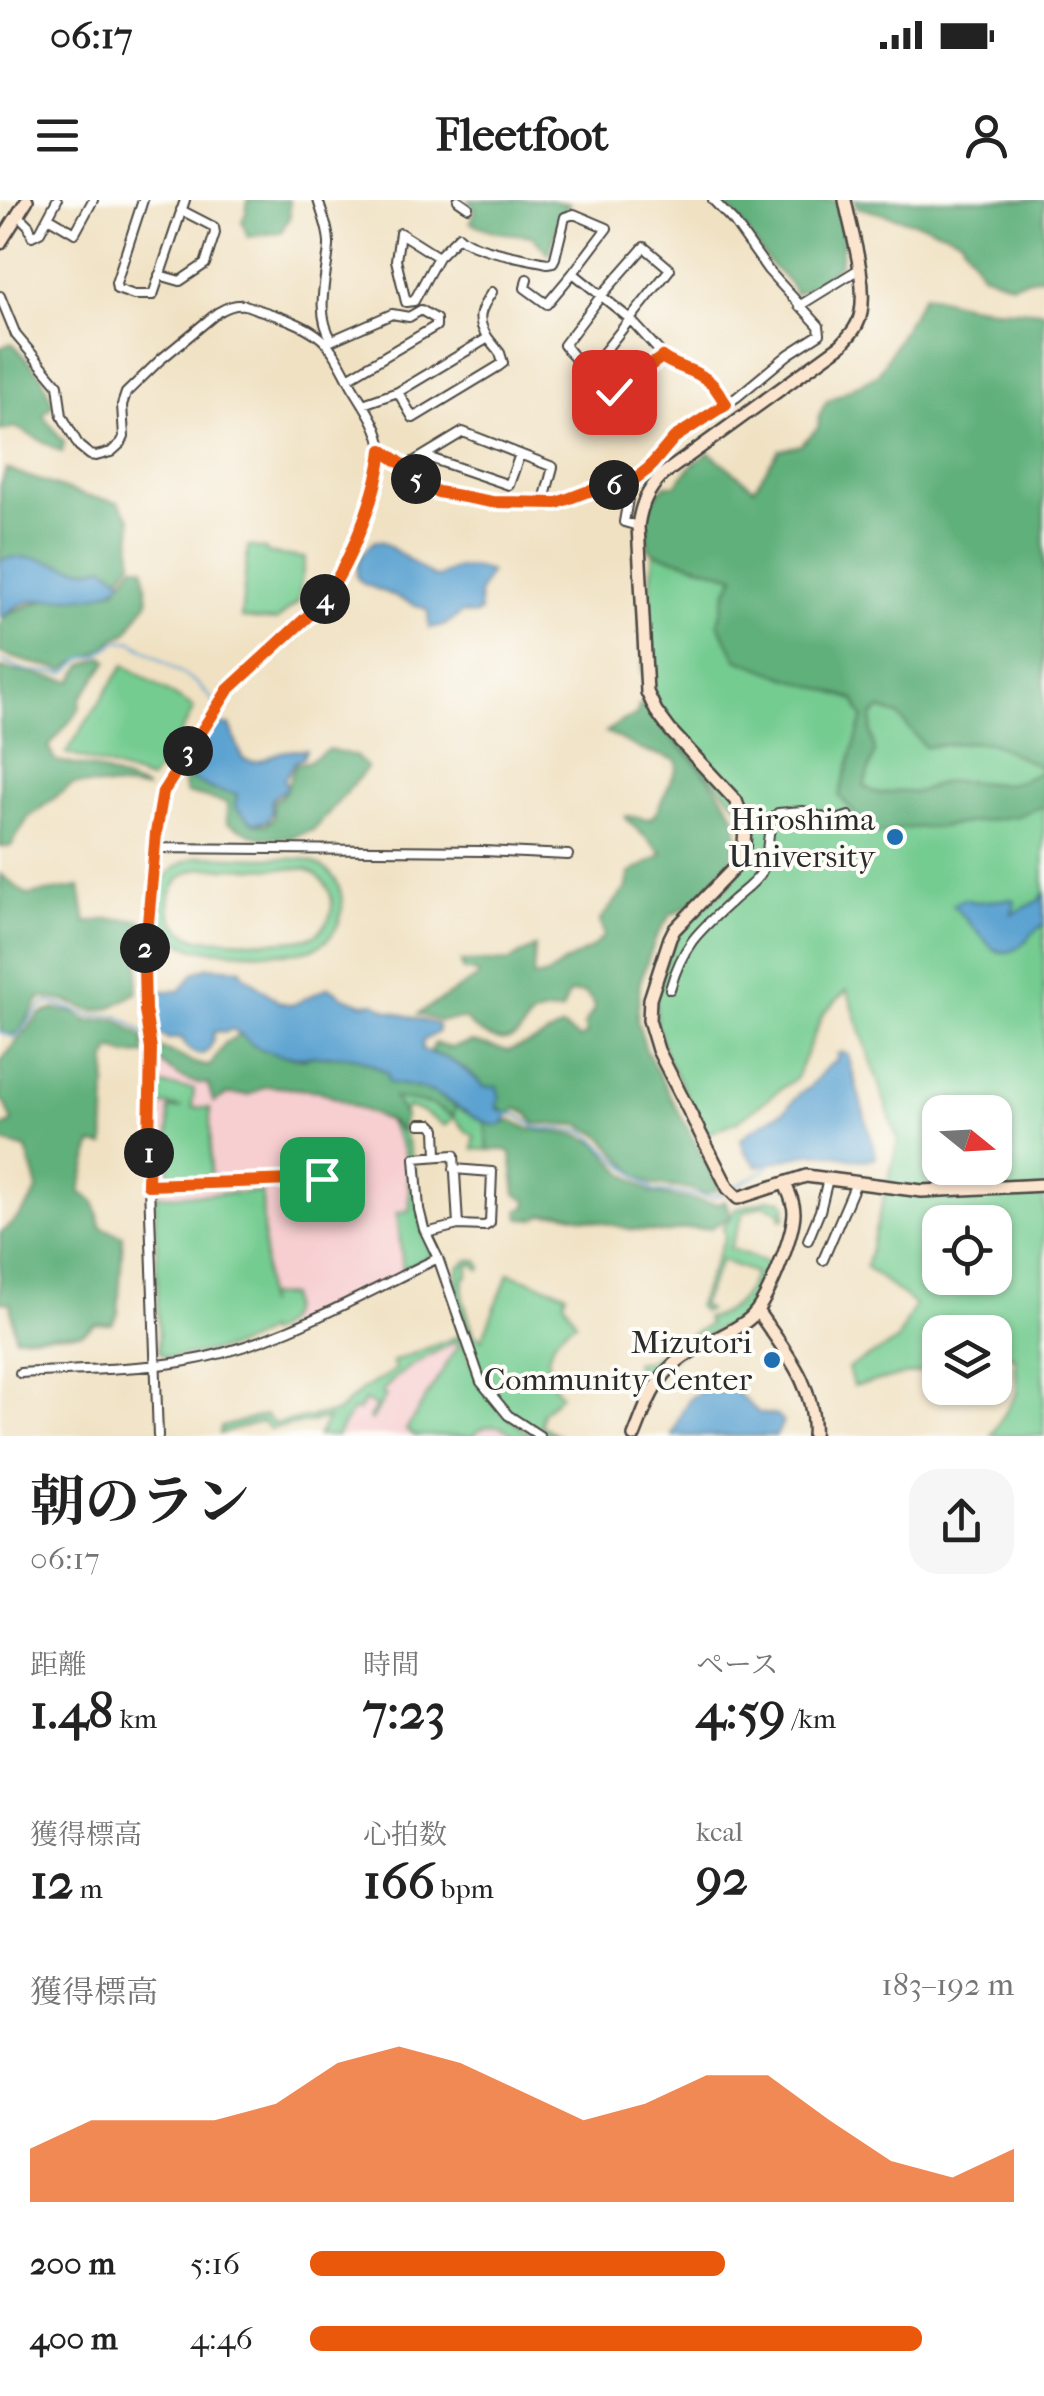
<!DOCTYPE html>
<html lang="ja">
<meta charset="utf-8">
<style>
:root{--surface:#fff;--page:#f6f6f6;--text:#222;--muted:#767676;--accent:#ea580c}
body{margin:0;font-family:"IM FELL French Canon","Noto Serif JP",serif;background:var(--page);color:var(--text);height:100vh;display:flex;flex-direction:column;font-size:38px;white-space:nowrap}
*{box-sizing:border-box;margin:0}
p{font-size:32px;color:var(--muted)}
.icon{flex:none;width:55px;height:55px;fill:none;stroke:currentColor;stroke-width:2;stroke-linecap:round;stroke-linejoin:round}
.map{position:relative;height:1236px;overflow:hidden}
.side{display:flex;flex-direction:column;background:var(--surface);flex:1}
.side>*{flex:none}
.needle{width:65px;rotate:108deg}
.controls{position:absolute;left:922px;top:895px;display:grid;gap:20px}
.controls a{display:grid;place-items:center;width:90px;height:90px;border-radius:20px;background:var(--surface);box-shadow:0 2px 8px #0004;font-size:50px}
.pin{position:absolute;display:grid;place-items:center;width:85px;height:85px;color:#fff;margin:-42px;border-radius:20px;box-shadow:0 5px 15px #0006}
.km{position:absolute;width:50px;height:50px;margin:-25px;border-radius:50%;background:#222;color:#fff;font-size:28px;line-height:50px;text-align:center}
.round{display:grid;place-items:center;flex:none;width:105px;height:105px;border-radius:30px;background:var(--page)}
.summary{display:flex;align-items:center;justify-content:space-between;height:170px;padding:0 30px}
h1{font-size:55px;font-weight:700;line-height:75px}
.stats{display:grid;grid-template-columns:repeat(3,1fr);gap:15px;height:170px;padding:10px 30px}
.stats div{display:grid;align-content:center}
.stats b{font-size:50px;font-weight:700}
.stats small{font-size:28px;font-weight:400}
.stats p{font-size:28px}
.chart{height:280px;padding:20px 30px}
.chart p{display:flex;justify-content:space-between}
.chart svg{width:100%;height:180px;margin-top:10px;fill:var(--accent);opacity:.7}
ul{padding:0 30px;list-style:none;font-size:32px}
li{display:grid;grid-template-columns:160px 120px 1fr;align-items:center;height:75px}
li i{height:25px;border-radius:12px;background:var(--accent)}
.status{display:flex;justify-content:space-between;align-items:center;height:70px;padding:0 50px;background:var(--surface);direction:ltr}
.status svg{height:28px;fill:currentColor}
header{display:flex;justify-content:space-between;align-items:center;height:130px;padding:0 30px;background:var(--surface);font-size:45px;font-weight:700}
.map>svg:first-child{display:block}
.built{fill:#f7cfd1}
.green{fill:#75cc91;stroke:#507c5e;stroke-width:2.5;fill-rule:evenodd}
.forest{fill:#60b07b;stroke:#466e53;stroke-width:2.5;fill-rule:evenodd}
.water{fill:#5ba3d1;stroke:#43677e;stroke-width:2.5}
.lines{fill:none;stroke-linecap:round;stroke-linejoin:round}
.stream{stroke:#5ba3d1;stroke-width:2.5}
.street-casing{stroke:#494642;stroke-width:12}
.secondary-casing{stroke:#494642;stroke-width:16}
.street{stroke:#fff;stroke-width:8}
.secondary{stroke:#fce5cf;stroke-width:11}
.route-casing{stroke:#fff;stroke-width:20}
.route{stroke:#ea580c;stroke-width:12}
.poi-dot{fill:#1f6fb2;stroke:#fdfcf7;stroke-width:4}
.labels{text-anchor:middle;stroke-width:8;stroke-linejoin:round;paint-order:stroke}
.poi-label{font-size:32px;fill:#2b2b2b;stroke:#fdfcf7;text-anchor:end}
</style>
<div class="status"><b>06:17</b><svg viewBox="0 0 49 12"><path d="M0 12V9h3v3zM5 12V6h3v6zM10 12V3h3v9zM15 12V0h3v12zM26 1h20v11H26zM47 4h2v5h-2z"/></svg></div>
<header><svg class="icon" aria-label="menu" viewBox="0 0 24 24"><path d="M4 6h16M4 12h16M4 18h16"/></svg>Fleetfoot<svg class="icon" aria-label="person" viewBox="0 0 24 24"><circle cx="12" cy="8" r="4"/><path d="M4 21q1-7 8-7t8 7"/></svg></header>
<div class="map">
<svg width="1044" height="1236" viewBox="0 0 1044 1236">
<rect width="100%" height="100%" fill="#fdfcf7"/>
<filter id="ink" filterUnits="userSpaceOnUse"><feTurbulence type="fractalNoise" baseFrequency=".01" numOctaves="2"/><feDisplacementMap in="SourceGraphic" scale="20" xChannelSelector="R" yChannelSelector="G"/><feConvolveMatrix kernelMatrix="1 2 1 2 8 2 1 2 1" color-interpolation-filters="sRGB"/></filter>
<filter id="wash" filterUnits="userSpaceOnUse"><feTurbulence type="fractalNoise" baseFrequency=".0048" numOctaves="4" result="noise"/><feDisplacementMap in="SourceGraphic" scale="40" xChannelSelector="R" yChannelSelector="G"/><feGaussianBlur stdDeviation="2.25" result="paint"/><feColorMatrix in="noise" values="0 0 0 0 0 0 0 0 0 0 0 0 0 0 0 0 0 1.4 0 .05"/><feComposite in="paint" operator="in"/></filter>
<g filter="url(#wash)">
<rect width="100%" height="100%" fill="#f0e1c2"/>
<path class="built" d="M156,859L170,870L208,884L213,901L228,894L249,895L267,886L319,891L391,922L412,958L417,1009L432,1056L302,1120L259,1137L220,1149L168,1158L159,1152L155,977Z
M458,1140L478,1183L499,1211L534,1236H318L329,1219L362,1190Z"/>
<path class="green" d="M248,346L266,349L267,353L305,358L298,402L276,421L241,418Z
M654,353L735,376L726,393L833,493L898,515L925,547L970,542L992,543L1044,569V1236H991L1017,1193L1015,1157L995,1152V1132H940V1165L929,1170L853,1186L848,1168L897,1141L915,1105L866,1067L898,941L847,790L823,814L796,878L738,921L707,934L667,858L656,824V800L667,758L677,737L691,720L732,682L746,658L752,636L747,615L672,535L642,472ZM940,912H995V968H940ZM940,1022H995V1078H940Z
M124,465L194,508L167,559L150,580L66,553Z
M201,656L304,659C322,664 337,674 341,694C346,717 334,742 310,750C285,757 222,750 194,749C142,730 147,667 201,656ZM200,668L306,669C321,676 332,688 332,706C331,719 323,732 310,737C292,745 222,739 199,739C158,727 160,678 200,668Z
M160,885L194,889L192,908H210L211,977L169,978V909L183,908L157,904Z
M397,897L429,904L452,916L456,907L485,923L488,950L473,949L474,936L467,932L454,917L445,926L421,911L408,907L403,913L393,898Z
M387,920L400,930L402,927L412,958L423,1030L432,1056L403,1070L397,1013L410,1010C408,971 410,953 387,920Z
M262,992L266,1105L267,1096L289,1095C292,1117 287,1125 267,1134L266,1130C248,1150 195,1153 168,1158L159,1152L155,996Z
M770,999L783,1000L786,1006L785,1019L780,1018L781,1012L764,1005L744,1012L730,1048L771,1064L751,1108L740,1118L699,1139L651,1174L636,1168L635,1162H645L709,1124L706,1118C729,1115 746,1098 755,1073L721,1060L701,1105L708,1110L703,1112L697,1106L725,1037L723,1028L735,1009Z
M469,1060H477L482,1067L480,1070L473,1064L468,1066V1075L464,1078L463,1099L474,1134L482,1139L509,1073L566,1093L564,1101L576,1122C546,1138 539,1169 561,1195L543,1212L541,1225L559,1236C529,1236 499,1205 485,1181C476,1165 471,1146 466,1128C459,1107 451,1089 459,1067Z
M461,1135C475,1184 491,1209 534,1236H514C501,1223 486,1222 473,1236H415L406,1230L459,1144L457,1141C434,1153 396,1171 382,1193L386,1196L371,1221L369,1218L376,1207L365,1200L358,1211L353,1210L336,1236H318L328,1219L270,1229L262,1221L220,1234L221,1227L266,1215L274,1224L337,1212L362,1190L395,1170L392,1162Z"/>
<path class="forest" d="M248,0H289L290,16L281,32L248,37L242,21L246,13Z
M468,0H548L569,4L561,16L549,54L532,36L496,32L471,23L475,9Z
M721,0H835L844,37L840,64L817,83L795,94C791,80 779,75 770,64C753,43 741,19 721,0Z
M854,0H1044V76L1011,84L982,73L960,38L925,25L857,7Z
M924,94L963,104L994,109L1044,111V606L1017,616L939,627L904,628L878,634L871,631L839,596L863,517L859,511L855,499L784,477L737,459L718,423L726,393L735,376L654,353L648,348L646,303L654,298L665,285H676L691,266L709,252L754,288L779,250L801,245L818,228L819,216L826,202L878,174ZM881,509L898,515L925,547L970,542L992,543L1044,569C1003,596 985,577 945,582C935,584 926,590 916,592C911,593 906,591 900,591C882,592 882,598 864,586L875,552L871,532L872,516Z
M12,143L42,177L53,204L43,215L64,242L62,252L15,227L0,231V148Z
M6,269L86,296L118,302L131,319L132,361L120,377L104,366C87,374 59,364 40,359C28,356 12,358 0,360V287Z
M134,365L144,367L148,401L126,434C111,438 109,446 96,453C85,459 75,460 65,470L27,462L0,453V424L3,418L14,411L47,399L84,397L115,390Z
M103,457L108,461L81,498L79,510L49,547L55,561L93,568L147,589L73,584L28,618L11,646L0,647V468L72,481L83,465Z
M643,503L646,511C670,536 724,587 735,619C737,625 737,635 736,642C734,657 723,669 713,681C702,693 687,711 671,714L656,737L640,782L637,820L646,850L720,989L704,994L690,989L653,985L638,976L602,937L589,929L580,925L535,924L527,913L518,909L508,914C496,908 491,894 481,883C467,868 450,860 430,852L435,843L450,848L472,842L508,851L536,841L562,827L580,839L587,834L584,825L594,810L593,802L585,793H569L562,811C552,812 539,811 531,818C524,824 523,833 515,837C498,847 476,831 464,819L438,821L418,814L478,777V773L463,770L461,762L509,761L535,747L533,777C550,779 555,766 569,760C585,752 591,750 604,736L600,720L627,687L629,674L663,654L625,618L626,616L650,619L656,613L677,568L676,560L642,550L606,532L622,521L637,515L639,506Z
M329,549L356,556L367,568L314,630L289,638H260L227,623V603L186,593L181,574L189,563L187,577L214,590L238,594L252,623L266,625L273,619L274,601C291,592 286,580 297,564L307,562Z
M0,674L27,695L80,687L86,723L109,719L142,720L137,792C84,829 91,799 40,798L19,833L10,835L0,832Z
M55,809L75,813L88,821L116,819L143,837L145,854L126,855L112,849L107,858L104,946L92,944L80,992L94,1001L101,1027L123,1036L118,1114L112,1124H96L83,1133L15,1137L10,1103L0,1102V1033C10,1028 35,1000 37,989C38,982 28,958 26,949L1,941L0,928L13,922L5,903L0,899L1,861L40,814Z
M242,833L249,842L262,850L285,856L304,859L311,856L354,857L373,865L414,887L431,891L456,907L453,916L429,904L394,898L405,916L401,931L391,922L319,891L267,886L249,895L228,894L213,902L208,884C188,885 172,872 156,859L155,848C176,849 189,866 210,866L225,843Z
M512,920L529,929L579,935L597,943L624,973L652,993L718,1004L725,1001L731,1017L710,1028L684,1029L666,1033L630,1029L562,1013L543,1015L535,1019L520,1018L518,1011L528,1006L527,1000L516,994L511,953L506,950H488L485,923L499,926Z"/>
<path class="water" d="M375,341L383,342L432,376L438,377C455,366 470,364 490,372L479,393L480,412L474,415L462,413L445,425L429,428L428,410L362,383L357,377C356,361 363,351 375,341Z
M14,357C22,359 31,357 39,359C58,363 85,375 104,366L123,380C95,414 31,382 3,418L0,416V360Z
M230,525L242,558C259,567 266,557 281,552C289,550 298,550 306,550L303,558L296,561L284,579L287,589C258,603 280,604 267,621L252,623L235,607L237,594L214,590L186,577L189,563L214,526Z
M1044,694V725C1024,735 1020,761 993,749L953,705L963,699L976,702L1013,699L1015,702L1012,714L1038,701Z
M208,767L241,769L243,774L279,802L292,805L329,787L344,797L363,804L375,803L387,810L438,825V832L423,841L422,849C430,854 438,855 447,859C462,866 473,876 484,887H497L500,898L497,904L498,909L508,914L505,922L500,926C472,922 454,900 429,891C417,886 402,885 389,883L387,873C376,867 364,859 351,857C326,853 304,860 280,855C270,852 258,850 250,843C243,837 241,833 232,829L227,832L218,831L213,833C215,844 205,861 191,851C186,848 185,843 182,838L168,839L158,834L153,791H180L194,773Z
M842,852L848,855L876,957C860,964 844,955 828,954C803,951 781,962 757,966L744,950L741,939L752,930L785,910L801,892L808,889L826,868L837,860V854Z
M728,1185L759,1213L778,1216L783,1222L776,1236H672C685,1207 683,1193 717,1187L720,1191Z"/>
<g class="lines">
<path class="stream" d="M0,460L25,471L66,473L82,459L98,455L118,441L133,442L198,484L222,511L221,529
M0,832L16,838L39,808L49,802L91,816L117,815L153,838L161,833
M505,914L518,915L536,928L585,931L654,991L713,997L728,991
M735,987L768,968L769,964"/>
</g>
</g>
<g filter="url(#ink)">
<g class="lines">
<defs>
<path id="street" d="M143,0L116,83L117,89L134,95H153L185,0
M318,0C322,14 330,32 329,46C327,77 314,111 332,140
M458,0L468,7
M18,15L29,26L32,36L40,32L57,0
M48,17L75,33L93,0
M438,57L400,33L396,60L406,102L414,101L438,57L459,36C472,50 525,58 547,63L553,62L555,58L565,17L574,14L607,28L573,73L630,119L671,164L701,175L713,184L726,204
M159,75L180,81L205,64L215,33L214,27L181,10
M527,79L525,88L547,104L573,73
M0,96L16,135L58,185L62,216L79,246L90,255L96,256L111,252L121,243L124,237L122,205L126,193L160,160L217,113C227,107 234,104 245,105C269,114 297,120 317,135C333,146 343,169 352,186C364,206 379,226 382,249C386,285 341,378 319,406L228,490L168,582L159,610L143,783L151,849L149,985L158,1236
M799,106L859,69
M488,138C475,119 480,110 492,92
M326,143L392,114L409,117L421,110L436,119V126L348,178
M588,172L670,69L644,47L601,96L564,145C580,166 592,176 614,192L662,157
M363,204L398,192L488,138L500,153L503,163L499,166L413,218L398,192
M382,250L405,267L424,286L438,292L492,302L557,303L586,292L631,282L648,269L674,238L737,197L789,154L820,134L819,126L768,70L734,22L713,0
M427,254L430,258L509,285L520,254
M405,267L463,232L553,267L543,304
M631,282L624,322L638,326
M154,648L483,651L568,655
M670,789C683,744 699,731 733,700C742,692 755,683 761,673C772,654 763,630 778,613L803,611L834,621L849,616
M420,924H431L436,929L437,956
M149,985L322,979
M458,1025L454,955L415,958L419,1009L424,1029L438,1058L481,1182L508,1215L540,1236
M426,1033L458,1025L485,1026L490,1023L492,972L454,969
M808,1040L820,1011L828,979
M823,1060L856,983
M20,1173C73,1170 129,1170 181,1162C273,1147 355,1098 438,1058"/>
<path id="secondary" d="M845,0C851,32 867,79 861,112C859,126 850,135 841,145L662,275C647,291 641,305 638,326L647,492L656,511L670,530L736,601L745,625L744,646L735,667L674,730L670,738L650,799L649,820L658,850L728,988L738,998L806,976L922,991L1044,985
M0,43L27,0
M758,1112C784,1150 817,1187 813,1236
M634,1236C644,1212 651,1187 670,1168C692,1145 725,1139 749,1119C767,1105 793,1036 794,1013C794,1002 789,993 785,984"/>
</defs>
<use href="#street" class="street-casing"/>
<use href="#secondary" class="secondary-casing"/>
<use href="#street" class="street"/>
<use href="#secondary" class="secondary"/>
</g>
</g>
<g class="lines" filter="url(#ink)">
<defs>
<path id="route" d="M322,979L148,985L151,849L145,810L144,768L156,633L163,592L228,490L319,406C348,370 377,296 382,250L406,267L424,286L438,292L492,302L557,303L586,292L631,282L648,269L674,238L726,204C719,194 714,183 703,177C690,168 675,167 662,157L614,192"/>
</defs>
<use href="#route" class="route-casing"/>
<use href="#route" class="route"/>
</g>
<g class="poi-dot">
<circle cx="895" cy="637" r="10"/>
<circle cx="772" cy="1160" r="10"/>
</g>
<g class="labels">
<g class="poi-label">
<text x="875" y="630">Hiroshima<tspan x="875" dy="37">University</tspan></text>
<text x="752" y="1153">Mizutori<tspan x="752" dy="37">Community Center</tspan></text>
</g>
</g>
</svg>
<div class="controls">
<a><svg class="needle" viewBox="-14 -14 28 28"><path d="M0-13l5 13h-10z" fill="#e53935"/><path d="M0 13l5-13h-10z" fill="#767676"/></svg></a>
<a><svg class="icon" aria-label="locate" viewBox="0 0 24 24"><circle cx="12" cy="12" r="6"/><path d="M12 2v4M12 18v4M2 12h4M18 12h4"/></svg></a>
<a><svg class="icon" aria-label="layers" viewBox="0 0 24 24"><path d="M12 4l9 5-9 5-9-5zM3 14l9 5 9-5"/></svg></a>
</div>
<div class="pin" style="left:322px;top:979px;background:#1e9e55"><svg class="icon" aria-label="arrive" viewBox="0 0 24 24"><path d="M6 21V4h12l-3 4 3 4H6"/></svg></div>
<div class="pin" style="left:614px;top:192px;background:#d93025"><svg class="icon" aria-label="check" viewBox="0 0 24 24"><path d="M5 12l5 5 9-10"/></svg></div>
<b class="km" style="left:149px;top:953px">1</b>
<b class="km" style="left:145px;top:748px">2</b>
<b class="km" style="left:188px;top:551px">3</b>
<b class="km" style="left:325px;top:399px">4</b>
<b class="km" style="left:416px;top:279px">5</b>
<b class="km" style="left:614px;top:285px">6</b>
</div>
<section class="side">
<div class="summary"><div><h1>朝のラン</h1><p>06:17</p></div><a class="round"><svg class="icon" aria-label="share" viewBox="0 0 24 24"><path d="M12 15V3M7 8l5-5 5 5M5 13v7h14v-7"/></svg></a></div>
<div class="stats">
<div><p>距離</p><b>1.48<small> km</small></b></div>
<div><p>時間</p><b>7:23</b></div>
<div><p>ペース</p><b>4:59<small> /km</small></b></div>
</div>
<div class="stats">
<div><p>獲得標高</p><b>12<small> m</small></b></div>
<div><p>心拍数</p><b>166<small> bpm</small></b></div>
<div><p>kcal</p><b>92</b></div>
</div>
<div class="chart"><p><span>獲得標高</span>183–192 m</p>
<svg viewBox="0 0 160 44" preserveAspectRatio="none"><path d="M0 44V31L10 24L20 24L30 24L40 20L50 10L60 6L70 10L80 17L90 24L100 20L110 13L120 13L130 24L140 34L150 38L160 31V44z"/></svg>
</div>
<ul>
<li><b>200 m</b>5:16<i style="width:59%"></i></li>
<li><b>400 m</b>4:46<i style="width:87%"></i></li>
</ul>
</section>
